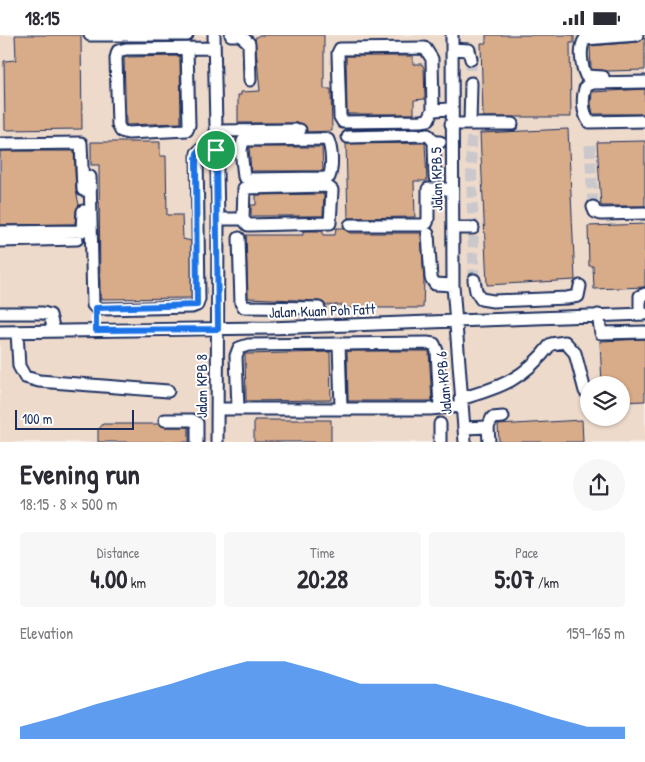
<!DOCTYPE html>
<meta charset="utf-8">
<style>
:root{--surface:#fff;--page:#f7f7f7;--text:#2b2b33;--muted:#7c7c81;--accent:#1a73e8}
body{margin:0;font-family:"Patrick Hand",sans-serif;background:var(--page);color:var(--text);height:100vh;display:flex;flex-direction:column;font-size:19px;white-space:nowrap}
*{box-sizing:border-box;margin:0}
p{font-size:16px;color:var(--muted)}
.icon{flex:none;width:28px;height:28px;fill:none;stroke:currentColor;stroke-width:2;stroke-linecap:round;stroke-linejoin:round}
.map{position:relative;height:407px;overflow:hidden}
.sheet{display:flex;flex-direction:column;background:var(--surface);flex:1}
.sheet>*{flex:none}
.buttons{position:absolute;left:580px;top:341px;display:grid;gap:10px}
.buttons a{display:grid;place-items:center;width:50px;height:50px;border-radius:50%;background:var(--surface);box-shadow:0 1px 4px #0004;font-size:25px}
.scale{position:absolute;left:15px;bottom:12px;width:119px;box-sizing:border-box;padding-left:5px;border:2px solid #1b2f5e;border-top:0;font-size:14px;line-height:18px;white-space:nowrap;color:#1b2f5e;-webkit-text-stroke:4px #fff;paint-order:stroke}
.pin{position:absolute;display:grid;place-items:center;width:42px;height:42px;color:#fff;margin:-21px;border:2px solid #fff;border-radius:50%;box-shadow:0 1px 5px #0007}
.round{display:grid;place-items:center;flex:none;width:52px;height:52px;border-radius:26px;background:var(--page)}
.summary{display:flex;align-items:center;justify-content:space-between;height:85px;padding:0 20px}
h1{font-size:28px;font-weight:800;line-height:38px}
.metrics{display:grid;grid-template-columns:repeat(3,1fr);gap:8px;height:85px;padding:5px 20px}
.metrics div{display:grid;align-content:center;border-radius:5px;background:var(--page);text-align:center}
.metrics b{font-size:25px;font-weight:800}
.metrics small{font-size:14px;font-weight:400}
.metrics p{font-size:14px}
.chart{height:140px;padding:10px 20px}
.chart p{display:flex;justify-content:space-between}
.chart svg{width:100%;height:90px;margin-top:5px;fill:var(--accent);opacity:.7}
.status{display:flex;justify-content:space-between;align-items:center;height:35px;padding:0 25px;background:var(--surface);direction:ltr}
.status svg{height:14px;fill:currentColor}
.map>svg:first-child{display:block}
.built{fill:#eedacb;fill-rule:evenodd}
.building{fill:#d8ab89;stroke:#1b2f5e}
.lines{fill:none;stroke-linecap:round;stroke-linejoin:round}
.minor-tunnel{stroke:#cbc8cc;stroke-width:11;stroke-dasharray:11 5.5;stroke-linecap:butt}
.minor-casing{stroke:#1b2f5e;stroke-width:15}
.minor{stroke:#fff;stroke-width:11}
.route-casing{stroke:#fff;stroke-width:10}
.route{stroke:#1a73e8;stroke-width:6}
.labels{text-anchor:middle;stroke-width:4;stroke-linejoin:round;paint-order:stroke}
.street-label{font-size:15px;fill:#1b2f5e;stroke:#fff}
</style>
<div class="status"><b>18:15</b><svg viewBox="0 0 49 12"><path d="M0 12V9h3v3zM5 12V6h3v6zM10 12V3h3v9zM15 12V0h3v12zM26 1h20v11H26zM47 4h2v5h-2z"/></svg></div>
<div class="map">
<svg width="645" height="407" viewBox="0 0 645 407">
<rect width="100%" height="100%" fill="#f7eee7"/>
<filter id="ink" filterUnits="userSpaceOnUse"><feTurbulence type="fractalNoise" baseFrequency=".02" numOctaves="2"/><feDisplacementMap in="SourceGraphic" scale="10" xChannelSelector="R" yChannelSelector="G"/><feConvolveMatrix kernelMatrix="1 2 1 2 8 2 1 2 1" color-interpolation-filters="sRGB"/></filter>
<g filter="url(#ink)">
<path class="built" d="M0,0H645V407H0ZM589,350H621V382H589Z"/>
<path class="building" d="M15,0H81L82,94L5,95L4,26L16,25Z
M259,0H324V54H331L332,96L307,97L306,91L300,88H238V60H241V57L260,56L255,3Z
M486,0H574V8H570L571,82H483L481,8H486Z
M645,3V35L608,36L591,34L590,11L638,7Z
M180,21L181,88L126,90L124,22Z
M346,21H413V29H422L424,33L425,64L414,65V79H347Z
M645,54V79H593L591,69L592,57Z
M568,94L575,245L487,250L480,98Z
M645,106V171H601L597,107Z
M91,107H160V121H166L167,180H182L183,204L191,206V263L100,264L99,130H91Z
M425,108L427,146H414L415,182L348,183L346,109Z
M249,112H322L323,136H251Z
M0,116H74L76,155L79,170L76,175L75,189L0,190Z
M324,159L323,181H251V170H256V160Z
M645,189V252L594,254L593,231H589L588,191Z
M336,193H343L350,198H421L424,246L423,273H342V270H326L319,266L248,263L246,200H303V196H323V200H335Z
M645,304V366L621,367V350H602L600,306Z
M347,316H429L432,366H348Z
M330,317L331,365L246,366L245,319Z
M254,385H331V407H254Z
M582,385L583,407H499L498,390Z
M103,389H159L165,392H189V407H98V395Z"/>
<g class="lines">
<path class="minor-tunnel" d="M471,24V48
M590,110L593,172
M474,245L471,112L472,102L476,98"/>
<defs>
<path id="minor" d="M90,0H187
M214,0L218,184L217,407
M231,0H240L249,8L250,45
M452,0L453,250L465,407
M187,14L189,90L187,95L128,98L121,96L118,90L116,23L118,16L126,14L214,13
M452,14L469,15L471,24
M603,42L586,41C581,30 579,13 585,4L637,0
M645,47L593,48L586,51C582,61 582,77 589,87L645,86
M433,75L432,24L425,13L340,14L338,18L340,82L343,87L421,86L428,85L433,75L451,74
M451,89H512
M470,89L471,48
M216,96L300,95
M348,102L428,100L434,107
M0,109L81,108L83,155
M90,142L93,270L96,273L102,274L192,272L197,270L199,264L197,118L200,115H241L243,106L247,105L323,104L328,105C332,115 333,132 329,142L324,143L249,144L244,142L241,115
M435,142L434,107H440
M593,172L595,177L601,179L645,178
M218,184H243L244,153L327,151L332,155L330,188L248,190L243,184
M350,190H423L427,188L428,184V154H452
M453,193H473
M0,197L82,196L83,176
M428,199L431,243L435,249L453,250
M239,203L241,268L244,272L319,273
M0,206L77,204
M474,245L476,256L481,264L493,266L567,263L578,261L580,251
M0,278H43L50,280L54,296
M640,279V261L645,259
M598,280L601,298L645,297
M0,297L270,293L645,279
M17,297L19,331L25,342L39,346L168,356
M339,309L341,372
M460,364C502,352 524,344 551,309L565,307L575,318L585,356
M238,373L236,321L239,313L248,310L427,308L434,309L437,316L440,372
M218,374H430L461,371
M165,385H192L197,388V407
M440,389V407
M488,392L489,407
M464,393L488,392L492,383L503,382"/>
</defs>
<use href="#minor" class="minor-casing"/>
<use href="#minor" class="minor"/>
</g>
</g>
<g class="lines" filter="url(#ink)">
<defs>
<path id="route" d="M200,115H216L218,294L96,295V273L197,270L196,123L197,118Z"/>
</defs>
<use href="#route" class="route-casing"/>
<use href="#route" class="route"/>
</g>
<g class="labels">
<g class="street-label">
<text transform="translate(437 144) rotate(-91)" y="5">Jalan KPB 5</text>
<text transform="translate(322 276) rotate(-2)" y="5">Jalan Kuan Poh Fatt</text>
<text transform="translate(444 348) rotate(-95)" y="5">Jalan KPB 6</text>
<text transform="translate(202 351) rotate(-90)" y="5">Jalan KPB 8</text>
</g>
</g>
</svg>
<div class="buttons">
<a><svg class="icon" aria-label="layers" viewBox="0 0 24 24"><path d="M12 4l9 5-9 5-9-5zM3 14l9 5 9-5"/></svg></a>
</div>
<div class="scale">100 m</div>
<div class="pin" style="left:216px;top:115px;background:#1e9e55"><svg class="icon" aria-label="arrive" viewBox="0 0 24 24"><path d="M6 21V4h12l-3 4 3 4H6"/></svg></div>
</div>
<section class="sheet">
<div class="summary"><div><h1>Evening run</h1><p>18:15 · 8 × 500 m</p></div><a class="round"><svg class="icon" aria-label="share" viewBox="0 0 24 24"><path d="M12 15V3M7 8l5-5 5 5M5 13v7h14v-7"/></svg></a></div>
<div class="metrics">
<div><p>Distance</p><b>4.00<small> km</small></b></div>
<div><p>Time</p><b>20:28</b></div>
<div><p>Pace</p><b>5:07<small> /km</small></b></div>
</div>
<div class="chart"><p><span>Elevation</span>159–165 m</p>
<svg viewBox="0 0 160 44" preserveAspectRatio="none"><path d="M0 44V38L10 33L20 27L30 22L40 17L50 11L60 6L70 6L80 11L90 17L100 17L110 17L120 22L130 27L140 33L150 38L160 38V44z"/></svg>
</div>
</section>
